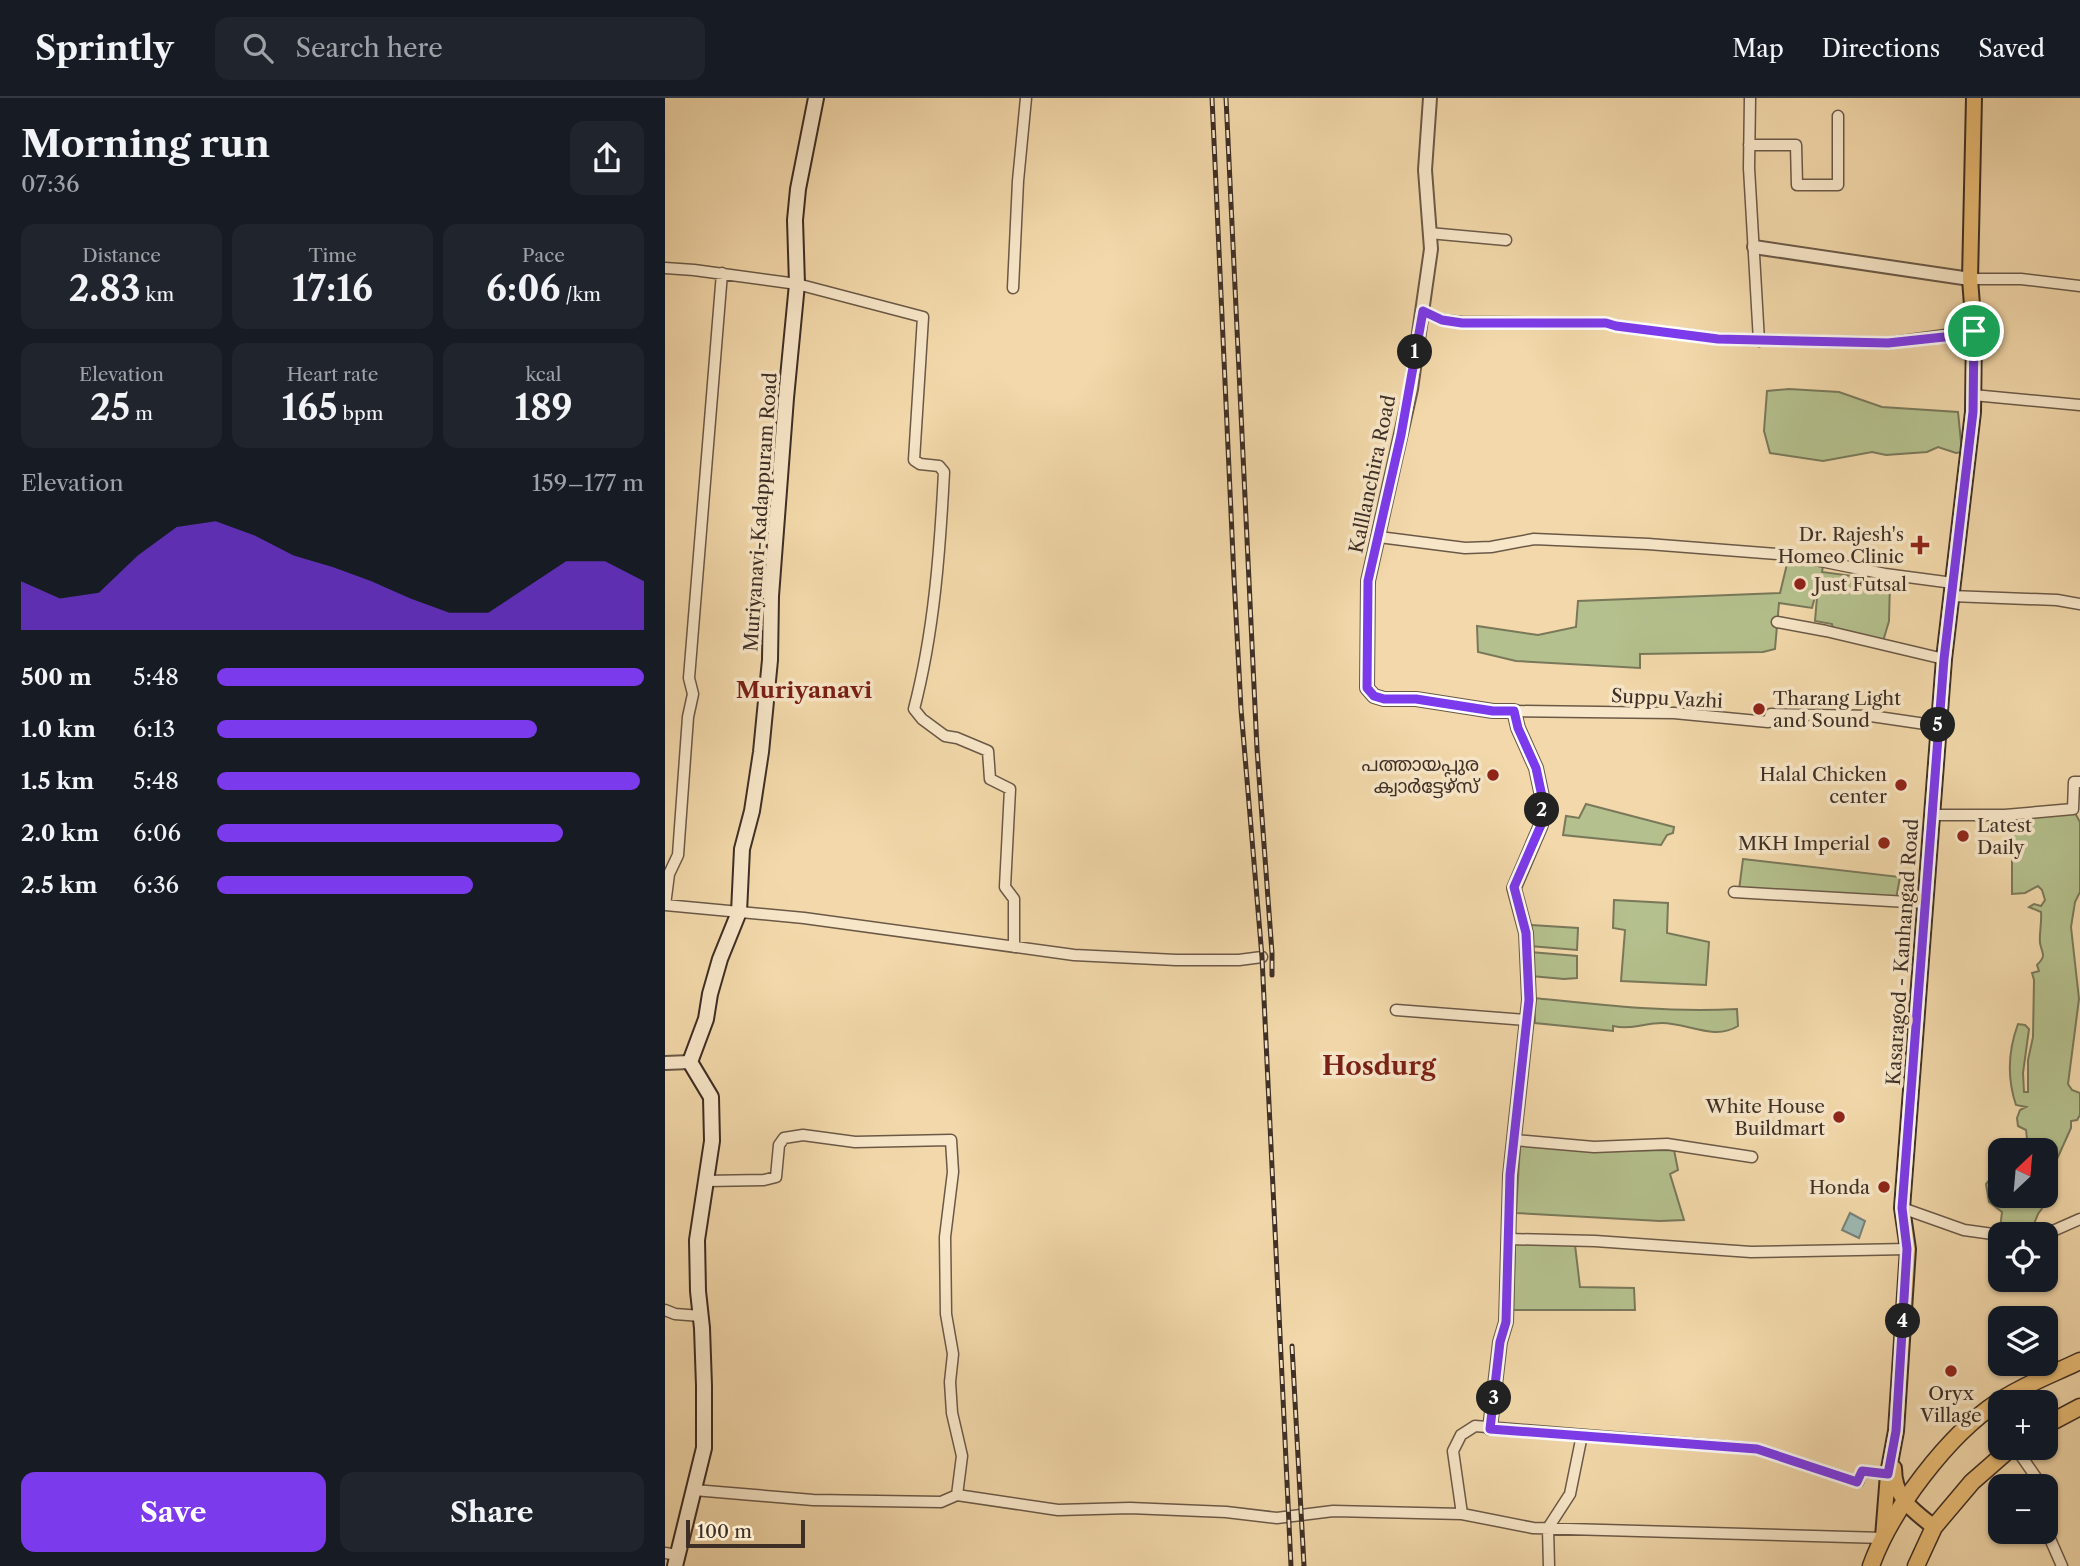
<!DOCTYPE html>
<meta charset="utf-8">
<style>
:root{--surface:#171b24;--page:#20242c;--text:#f1f3f6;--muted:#9ea1a6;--line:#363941;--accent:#7c3aed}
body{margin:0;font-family:"Libre Caslon Text","Noto Sans Malayalam",serif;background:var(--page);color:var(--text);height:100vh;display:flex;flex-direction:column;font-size:26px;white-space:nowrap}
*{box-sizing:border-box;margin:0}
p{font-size:23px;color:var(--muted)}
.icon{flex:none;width:38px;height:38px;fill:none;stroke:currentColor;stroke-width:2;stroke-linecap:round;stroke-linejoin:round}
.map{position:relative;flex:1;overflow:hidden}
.side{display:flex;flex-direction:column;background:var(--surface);width:665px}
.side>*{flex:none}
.needle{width:46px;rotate:26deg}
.controls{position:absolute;left:1323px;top:1040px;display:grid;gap:14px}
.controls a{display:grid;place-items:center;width:70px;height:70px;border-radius:14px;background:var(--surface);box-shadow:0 2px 5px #0004;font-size:35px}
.scale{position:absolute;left:21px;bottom:18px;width:119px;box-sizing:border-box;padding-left:7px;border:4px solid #3e2f26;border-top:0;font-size:19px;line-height:24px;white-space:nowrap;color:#3e2f26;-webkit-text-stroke:5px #f7e6c8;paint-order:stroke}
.pin{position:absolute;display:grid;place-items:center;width:60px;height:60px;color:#fff;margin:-30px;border:4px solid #fff;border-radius:50%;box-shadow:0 2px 7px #0007}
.km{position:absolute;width:35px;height:35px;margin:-18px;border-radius:50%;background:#222;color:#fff;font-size:19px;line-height:35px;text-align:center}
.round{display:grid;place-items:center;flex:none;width:74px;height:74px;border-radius:14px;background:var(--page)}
.summary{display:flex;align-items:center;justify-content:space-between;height:119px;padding:0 21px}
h1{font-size:38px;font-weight:800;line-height:52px}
.figures{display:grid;grid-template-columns:repeat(3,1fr);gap:10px;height:119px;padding:7px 21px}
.figures div{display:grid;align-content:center;border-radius:14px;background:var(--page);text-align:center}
.figures b{font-size:35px;font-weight:800}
.figures small{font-size:19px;font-weight:400}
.figures p{font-size:19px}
.chart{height:196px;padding:14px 21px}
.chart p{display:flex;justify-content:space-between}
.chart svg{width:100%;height:126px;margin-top:7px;fill:var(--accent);opacity:.7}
.button{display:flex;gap:14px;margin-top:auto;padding:14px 21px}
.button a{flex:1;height:80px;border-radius:14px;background:var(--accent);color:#fff;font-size:28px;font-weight:800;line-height:80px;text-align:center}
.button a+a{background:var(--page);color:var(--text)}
ul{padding:0 21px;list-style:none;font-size:23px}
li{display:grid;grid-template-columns:112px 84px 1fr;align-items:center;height:52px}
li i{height:18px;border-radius:9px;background:var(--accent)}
header{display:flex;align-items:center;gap:42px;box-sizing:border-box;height:98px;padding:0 35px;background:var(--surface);border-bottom:2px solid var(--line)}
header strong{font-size:33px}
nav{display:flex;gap:38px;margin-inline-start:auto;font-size:24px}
.search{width:490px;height:63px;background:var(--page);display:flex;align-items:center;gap:18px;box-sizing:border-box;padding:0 24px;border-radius:14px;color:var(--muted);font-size:26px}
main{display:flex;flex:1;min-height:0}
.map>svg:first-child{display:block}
.green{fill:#b4c08d;stroke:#79785a;stroke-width:2}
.water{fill:#9db8b1;stroke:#778179;stroke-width:2}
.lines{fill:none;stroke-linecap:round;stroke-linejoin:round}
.minor-casing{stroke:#6b5947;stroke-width:13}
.tertiary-casing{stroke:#6b5947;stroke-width:16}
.secondary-casing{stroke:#3e2f26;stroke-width:18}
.primary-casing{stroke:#3e2f26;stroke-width:18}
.trunk-casing{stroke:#3e2f26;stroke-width:19}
.minor{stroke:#f7e6c8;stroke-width:10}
.tertiary{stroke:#f7e6c8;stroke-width:12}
.secondary{stroke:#f7e6c8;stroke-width:14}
.primary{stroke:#e9bc75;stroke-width:14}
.trunk{stroke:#e9bc75;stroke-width:16}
.rail-casing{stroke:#3e2f26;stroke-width:5}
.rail{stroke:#f7e6c8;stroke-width:2.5;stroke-dasharray:8;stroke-linecap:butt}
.route-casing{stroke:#fff;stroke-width:14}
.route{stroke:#7c3aed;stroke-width:9}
.poi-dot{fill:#8f2418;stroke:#f7e6c8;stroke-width:2.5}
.labels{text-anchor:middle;stroke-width:7;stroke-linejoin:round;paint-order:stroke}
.street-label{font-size:19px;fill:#3e2f26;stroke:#f7e6c8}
.poi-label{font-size:19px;fill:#3e2f26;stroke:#f7e6c8;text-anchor:end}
.quarter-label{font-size:23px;font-weight:bold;fill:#7a1f14;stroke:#f7e6c8}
.district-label{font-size:26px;font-weight:bold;fill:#7a1f14;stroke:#f7e6c8}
</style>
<header>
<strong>Sprintly</strong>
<div class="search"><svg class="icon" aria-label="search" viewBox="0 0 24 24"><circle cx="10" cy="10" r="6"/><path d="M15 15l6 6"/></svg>Search here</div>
<nav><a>Map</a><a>Directions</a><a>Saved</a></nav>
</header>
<main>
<section class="side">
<div class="summary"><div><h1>Morning run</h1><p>07:36</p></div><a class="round"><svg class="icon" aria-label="share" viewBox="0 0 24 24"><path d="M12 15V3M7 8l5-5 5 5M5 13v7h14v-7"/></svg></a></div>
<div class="figures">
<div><p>Distance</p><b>2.83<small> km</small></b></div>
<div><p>Time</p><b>17:16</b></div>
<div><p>Pace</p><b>6:06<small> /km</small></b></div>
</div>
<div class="figures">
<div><p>Elevation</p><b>25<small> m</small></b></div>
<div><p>Heart rate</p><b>165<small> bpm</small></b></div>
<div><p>kcal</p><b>189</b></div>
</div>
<div class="chart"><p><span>Elevation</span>159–177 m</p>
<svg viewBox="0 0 160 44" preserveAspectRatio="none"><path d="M0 44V27L10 33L20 31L30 18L40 8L50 6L60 11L70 18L80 22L90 27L100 33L110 38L120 38L130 29L140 20L150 20L160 27V44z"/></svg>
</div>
<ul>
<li><b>500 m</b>5:48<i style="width:100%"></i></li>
<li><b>1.0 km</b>6:13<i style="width:75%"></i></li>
<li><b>1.5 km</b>5:48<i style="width:99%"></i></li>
<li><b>2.0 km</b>6:06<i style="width:81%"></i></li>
<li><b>2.5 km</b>6:36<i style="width:60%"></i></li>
</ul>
<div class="button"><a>Save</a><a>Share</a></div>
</section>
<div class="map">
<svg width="1415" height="1468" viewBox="0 0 1415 1468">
<rect width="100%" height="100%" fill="#f2d8aa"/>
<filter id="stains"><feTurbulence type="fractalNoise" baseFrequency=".00286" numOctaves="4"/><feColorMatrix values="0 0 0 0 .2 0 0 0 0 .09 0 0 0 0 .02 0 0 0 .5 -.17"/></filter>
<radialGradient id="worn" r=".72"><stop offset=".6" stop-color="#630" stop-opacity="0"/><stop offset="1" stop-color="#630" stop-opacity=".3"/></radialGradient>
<path class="green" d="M1124,291L1174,294L1217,309L1293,314L1297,354L1291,355L1273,349L1262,354L1221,357L1207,354L1158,363L1105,355L1099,333L1102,293Z
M1123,462L1158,468L1157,474L1225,483L1224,523L1219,540L1215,543L1168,532L1167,526L1150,523L1153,487L1147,510L1114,505L1110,551L1098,554L975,556V570L851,563L813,554L812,528L873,537L911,529L913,503L1115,495Z
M921,706L1009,729L1008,735L1002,737L996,747L898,737L901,718L914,720Z
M1410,715L1415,724V794L1410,804L1406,829L1414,901L1403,986L1407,992L1415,995V1017L1412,1022L1406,1023V1030L1392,1061L1384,1101L1373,1116L1366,1133L1347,1136L1335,1131L1337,1114L1324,1104L1321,1086L1335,1069V1097H1381V1052H1353L1362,1041L1361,1032L1353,1028L1352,1020L1355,1012L1361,1009L1351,1007C1342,980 1343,953 1353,926L1360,927L1364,931L1358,975L1359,994H1363V962L1368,939L1369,882L1367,875L1374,873L1372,867C1382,857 1377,856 1375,845C1374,837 1377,823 1376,814L1364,809L1369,806L1376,808L1380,802L1377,792L1373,788L1360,795L1347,796V721Z
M1078,761L1235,779L1231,801L1074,792Z
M949,802L1003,805L1002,835L1044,844L1041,887L956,883L960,832L948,830Z
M866,827L913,830L912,852L865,848Z
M865,854L912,858V880L899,881L866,878Z
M869,900C936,907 1005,915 1072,911L1073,928C1049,943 1023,925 997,925C979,925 967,932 948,928V933L870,925Z
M871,1046L920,1053L1009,1052L1013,1072L1005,1076L1019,1122L995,1123L851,1115L855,1048Z
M850,1144L910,1147L915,1189L969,1190L970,1212H848Z"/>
<path class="water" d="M1185,1115L1200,1123L1194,1140L1177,1132Z"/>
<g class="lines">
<defs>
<path id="minor" d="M1085,0L1084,70L1094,243
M1084,47H1131L1132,87H1173V18
M764,135L841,142
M0,170L29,172L132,186L258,219L249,362L255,366L274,368L279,374C275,453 269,534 249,611L257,621L280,638L292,640L323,653L325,681L345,691L340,789L349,801V849
M57,175L24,580L28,596L23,619L13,757L4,776L0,807L139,820L409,857L511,862H574L597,859
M1305,181H1356L1415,188
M348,190L353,83L361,0
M758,213L777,222L797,224L941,225L951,228L1053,241L1223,245L1309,233
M1308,297L1415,307
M714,439L800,450L826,449L869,441L983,446L1125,457L1220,476L1288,485
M1286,498L1392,502L1415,506
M1112,524L1161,533L1279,561
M849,613L1009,615L1103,624L1106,616L1206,618L1274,628
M1266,717H1340L1408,711L1409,684H1415
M1069,794L1260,805
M731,912L862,922
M849,1042L929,1049L1002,1046L1087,1059
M40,1083L99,1082L111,1079L114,1047L119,1040L138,1037L190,1044L286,1042L288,1074L280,1139L281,1216L288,1256L285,1284L287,1315L297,1358L292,1397L393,1412L465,1410L561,1414L612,1420L668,1413L797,1416L788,1353L796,1337L810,1328L1092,1351L1193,1384L1197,1373L1223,1376
M1237,1110L1299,1132L1335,1137
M1381,1136L1415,1121
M843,1141L930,1143L1086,1154L1243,1151
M0,1212L10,1216L36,1218
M1350,1349L1377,1388
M29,1392L148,1402L276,1404L292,1397
M797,1416L868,1430L1218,1440
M1381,1424L1382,1434L1397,1468
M0,1455L12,1457
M884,1468L883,1430L905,1396L917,1337"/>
<path id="tertiary" d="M765,0L760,72L766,151L746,291L703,483L702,590L709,598L719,601H751L828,613H849L853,630L871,670L878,703L876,727L849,790L861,835L864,902L845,1077L841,1224L835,1244L825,1330
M1089,149L1305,181
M0,965L25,964"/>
<path id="secondary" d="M10,1468L39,1350V1288L37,1230L33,1193L32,1142L47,1043L46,999L25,964L41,921L45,896L55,861L74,814L77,751L87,713L96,654L105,562L106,498L121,300L132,186L130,122L133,91L151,0"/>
<path id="primary" d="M1229,1370C1229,1400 1247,1412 1269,1429
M1218,1439L1223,1376L1231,1333L1243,1151L1237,1110L1279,561L1308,314L1309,233L1305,181L1309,0"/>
<path id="trunk" d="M1381,1327L1415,1309
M1206,1468C1226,1412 1283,1337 1333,1304C1358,1287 1388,1276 1415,1263
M1251,1468L1269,1429L1307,1384L1347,1349"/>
</defs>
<use href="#minor" class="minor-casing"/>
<use href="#tertiary" class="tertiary-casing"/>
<use href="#secondary" class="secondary-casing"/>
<use href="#primary" class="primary-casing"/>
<use href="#trunk" class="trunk-casing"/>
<use href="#minor" class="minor"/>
<use href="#tertiary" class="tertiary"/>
<use href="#secondary" class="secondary"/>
<use href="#primary" class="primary"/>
<use href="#trunk" class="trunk"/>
<defs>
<path id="rail" d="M547,0L569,480L576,611L597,859L626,1468
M561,0L592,651L607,855V877
M627,1248L639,1468"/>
</defs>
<use href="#rail" class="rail-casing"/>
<use href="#rail" class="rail"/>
</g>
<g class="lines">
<defs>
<path id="route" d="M758,213L777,222L797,225H941L951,228L1053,241L1223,245L1279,239L1309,233L1308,314L1279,561L1237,1110L1242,1151L1231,1333L1223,1376L1197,1373L1192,1384L1092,1351L825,1331L835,1244L841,1224L845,1077L864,902L861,835L849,789L876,727L878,703L871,670L853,630L849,613H828L751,601H719L709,598L702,590L703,483L736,337Z"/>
</defs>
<use href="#route" class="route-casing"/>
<use href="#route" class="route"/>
</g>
<g class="poi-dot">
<path d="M1251.5 436.5h7v7h7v7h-7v7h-7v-7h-7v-7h7z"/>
<circle cx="1135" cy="486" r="7"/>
<circle cx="1094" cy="611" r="7"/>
<circle cx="828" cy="677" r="7"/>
<circle cx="1236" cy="687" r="7"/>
<circle cx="1298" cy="738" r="7"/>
<circle cx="1219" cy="745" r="7"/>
<circle cx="1174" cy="1019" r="7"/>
<circle cx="1219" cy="1089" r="7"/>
<circle cx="1286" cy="1273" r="7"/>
</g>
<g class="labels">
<g class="street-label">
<text transform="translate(707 376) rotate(-78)" y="7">Kalllanchira Road</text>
<text transform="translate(95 414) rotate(-86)" y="7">Muriyanavi-Kadappuram Road</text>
<text transform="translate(1002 600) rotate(3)" y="7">Suppu Vazhi</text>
<text transform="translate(1237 854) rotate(-86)" y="7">Kasaragod - Kanhangad Road</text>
</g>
<g class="poi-label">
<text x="1239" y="443">Dr. Rajesh's<tspan x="1239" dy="22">Homeo Clinic</tspan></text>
<text x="1149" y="493" text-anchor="start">Just Futsal</text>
<text x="1108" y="607" text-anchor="start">Tharang Light<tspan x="1108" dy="22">and Sound</tspan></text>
<text x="814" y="673">പത്തായപ്പുര<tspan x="814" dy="22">ക്വാർട്ടേഴ്സ്</tspan></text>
<text x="1222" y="683">Halal Chicken<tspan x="1222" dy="22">center</tspan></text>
<text x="1312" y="734" text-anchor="start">Latest<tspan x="1312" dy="22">Daily</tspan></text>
<text x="1205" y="752">MKH Imperial</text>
<text x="1160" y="1015">White House<tspan x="1160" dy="22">Buildmart</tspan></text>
<text x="1205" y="1096">Honda</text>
<text x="1286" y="1302" text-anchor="middle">Oryx<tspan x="1286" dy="22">Village</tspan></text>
</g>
<g class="quarter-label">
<text x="139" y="600">Muriyanavi</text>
</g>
<g class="district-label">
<text x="714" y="977">Hosdurg</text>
</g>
</g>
<rect width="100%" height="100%" filter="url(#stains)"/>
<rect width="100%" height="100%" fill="url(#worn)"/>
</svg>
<div class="controls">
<a><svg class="needle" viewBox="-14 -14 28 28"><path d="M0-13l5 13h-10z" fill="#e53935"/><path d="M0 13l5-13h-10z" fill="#9ea1a6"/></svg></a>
<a><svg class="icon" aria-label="locate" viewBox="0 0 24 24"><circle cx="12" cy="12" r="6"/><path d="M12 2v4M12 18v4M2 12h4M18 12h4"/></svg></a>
<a><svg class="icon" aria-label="layers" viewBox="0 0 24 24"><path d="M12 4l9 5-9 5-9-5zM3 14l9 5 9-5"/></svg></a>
<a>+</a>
<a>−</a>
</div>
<div class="scale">100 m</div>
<div class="pin" style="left:1309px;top:233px;background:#1e9e55"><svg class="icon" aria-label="arrive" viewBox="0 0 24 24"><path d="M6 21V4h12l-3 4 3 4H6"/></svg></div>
<b class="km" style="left:750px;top:254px">1</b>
<b class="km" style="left:877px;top:712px">2</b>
<b class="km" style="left:829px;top:1300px">3</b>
<b class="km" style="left:1238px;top:1223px">4</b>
<b class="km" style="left:1273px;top:627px">5</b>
</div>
</main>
